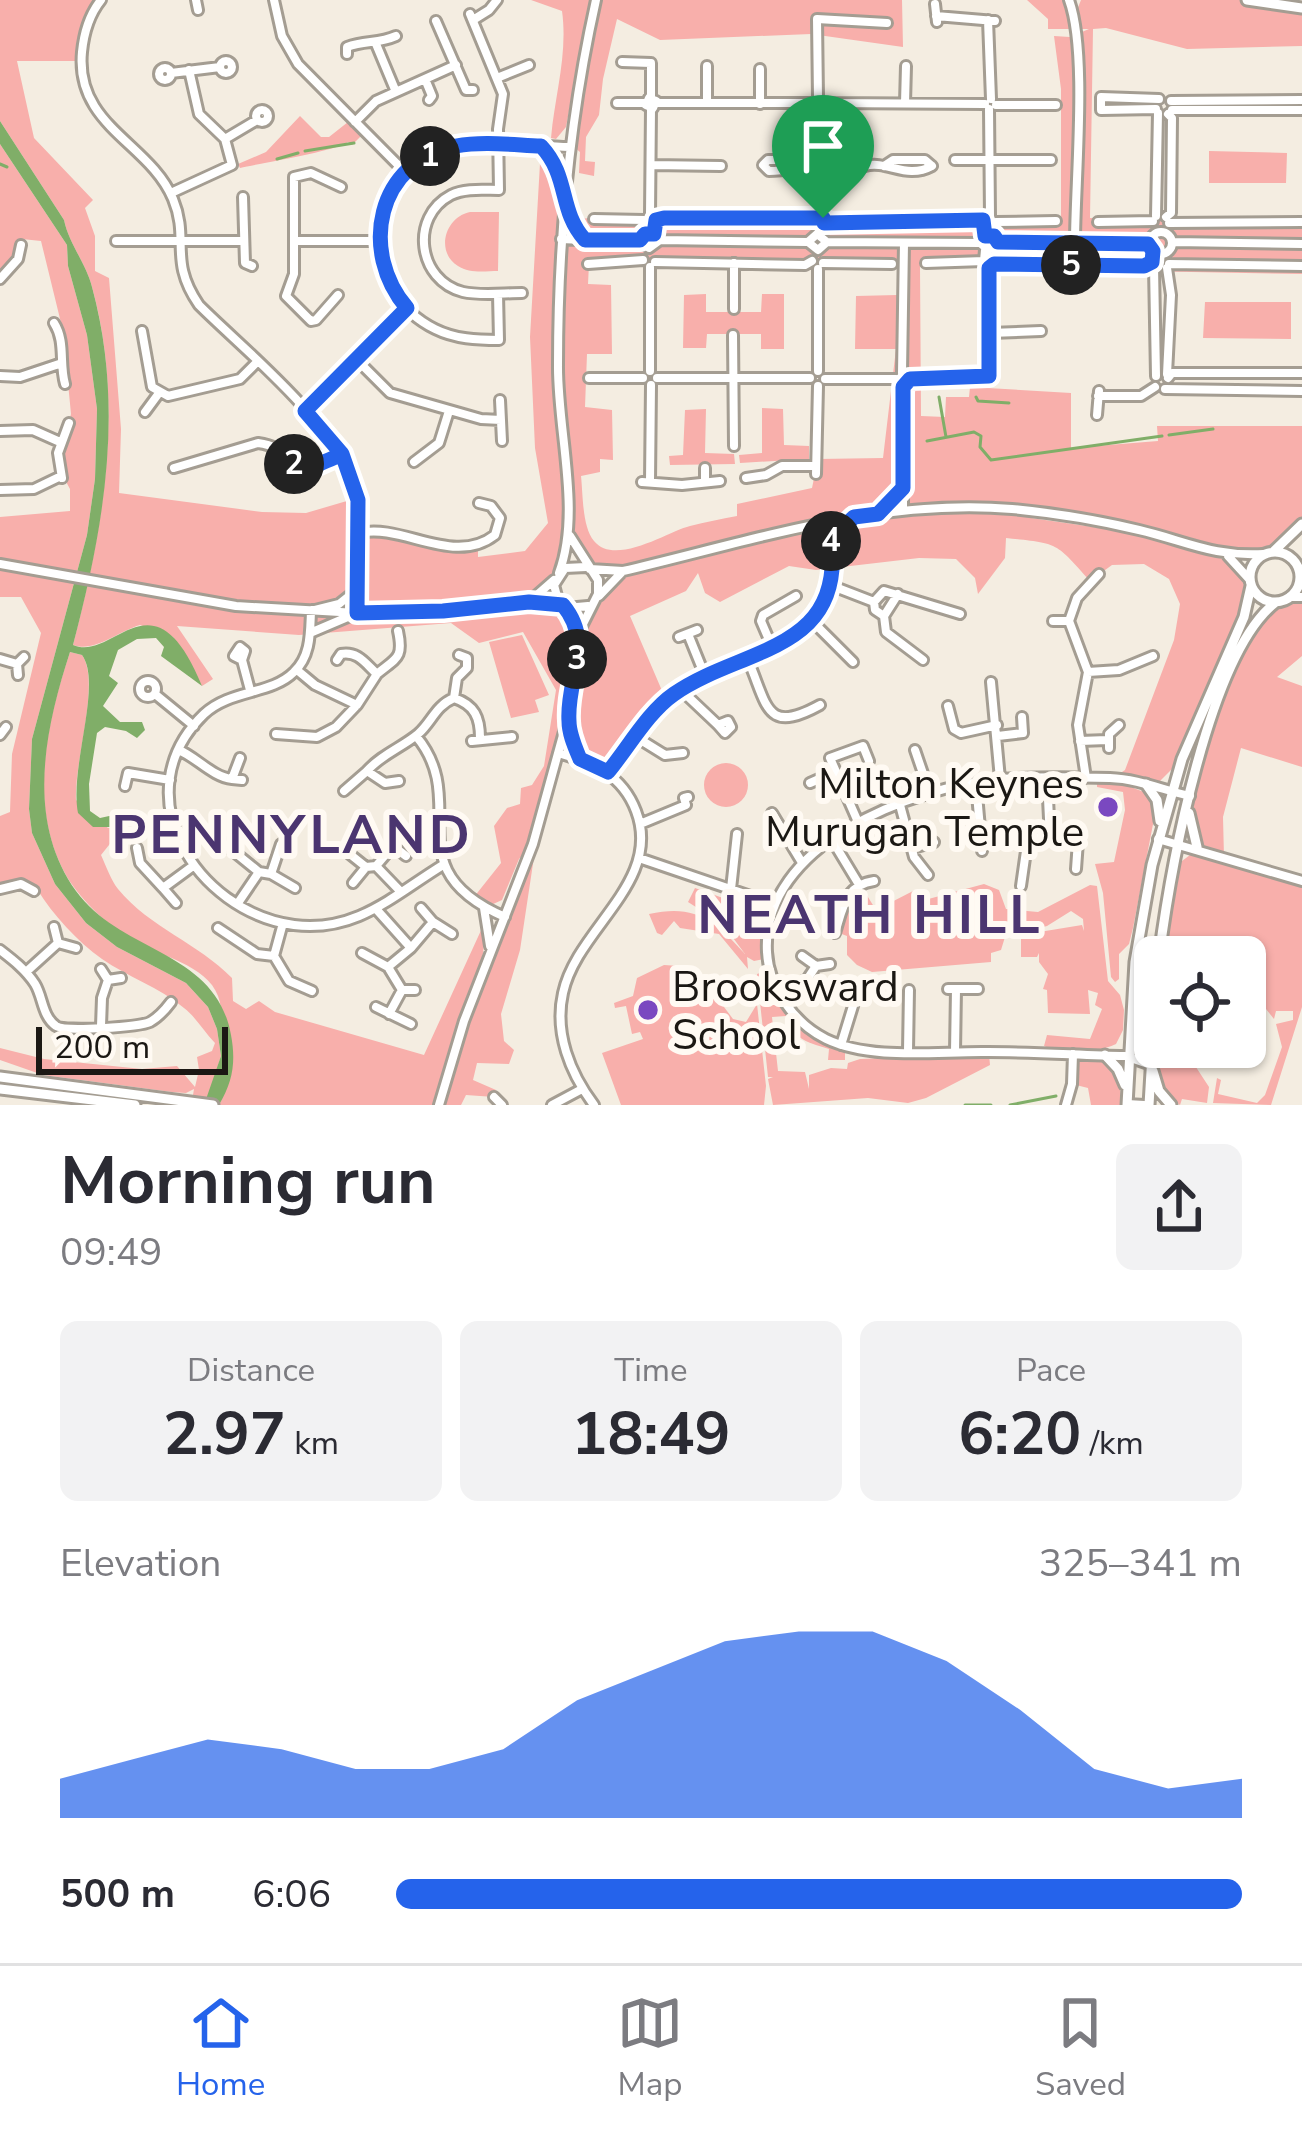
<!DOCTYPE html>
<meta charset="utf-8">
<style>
:root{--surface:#fff;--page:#f2f2f3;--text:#2b2b33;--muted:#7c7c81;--line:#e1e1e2;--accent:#2563eb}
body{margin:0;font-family:"Nunito Sans",sans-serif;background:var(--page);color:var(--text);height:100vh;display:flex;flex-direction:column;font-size:45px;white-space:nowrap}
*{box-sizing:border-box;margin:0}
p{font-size:39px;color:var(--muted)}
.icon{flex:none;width:66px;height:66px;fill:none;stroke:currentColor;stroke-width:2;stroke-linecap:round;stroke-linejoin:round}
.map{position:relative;height:1105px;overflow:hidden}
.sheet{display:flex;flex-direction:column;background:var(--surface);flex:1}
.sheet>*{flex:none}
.fabs{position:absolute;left:1134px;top:936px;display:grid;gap:24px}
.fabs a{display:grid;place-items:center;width:132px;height:132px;border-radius:18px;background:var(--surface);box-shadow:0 3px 9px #0004;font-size:60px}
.scale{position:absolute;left:36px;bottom:30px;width:192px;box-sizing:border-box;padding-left:12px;border:6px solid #1b1814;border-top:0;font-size:33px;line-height:42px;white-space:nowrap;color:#1b1814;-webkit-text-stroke:9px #fffaf3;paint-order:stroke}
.pin{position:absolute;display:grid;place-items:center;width:102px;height:102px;color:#fff;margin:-123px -51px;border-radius:50% 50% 50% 0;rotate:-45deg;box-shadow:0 0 12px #0007}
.pin .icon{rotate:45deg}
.km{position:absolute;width:60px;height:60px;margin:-30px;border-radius:50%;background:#222;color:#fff;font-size:33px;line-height:60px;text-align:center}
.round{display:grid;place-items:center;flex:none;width:126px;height:126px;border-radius:18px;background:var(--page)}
.headline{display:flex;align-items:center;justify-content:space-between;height:204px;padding:0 60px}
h1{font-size:66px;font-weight:700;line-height:90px}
.metrics{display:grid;grid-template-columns:repeat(3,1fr);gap:18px;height:204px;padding:12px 60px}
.metrics div{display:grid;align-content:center;border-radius:18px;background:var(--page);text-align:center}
.metrics b{font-size:60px;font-weight:700}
.metrics small{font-size:33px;font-weight:400}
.metrics p{font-size:33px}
.chart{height:336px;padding:24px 60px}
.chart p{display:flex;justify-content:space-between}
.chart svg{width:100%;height:216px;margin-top:12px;fill:var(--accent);opacity:.7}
ul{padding:0 60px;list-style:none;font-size:39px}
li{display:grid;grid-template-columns:192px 144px 1fr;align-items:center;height:90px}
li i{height:30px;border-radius:15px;background:var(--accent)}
.tabs{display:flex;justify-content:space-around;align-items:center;height:168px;border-top:3px solid var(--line);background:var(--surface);font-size:33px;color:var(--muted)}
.tabs a{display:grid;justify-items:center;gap:6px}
.tabs .on{color:var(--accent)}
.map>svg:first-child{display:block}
.green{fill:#f8afab;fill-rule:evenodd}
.water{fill:#80ae68}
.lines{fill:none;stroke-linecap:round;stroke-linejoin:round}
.stream{stroke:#80ae68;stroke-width:3}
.minor-casing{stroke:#a49d92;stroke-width:14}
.major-casing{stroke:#a49d92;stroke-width:15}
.minor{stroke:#fff;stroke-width:8}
.major{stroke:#fff;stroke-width:9}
.route-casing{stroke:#fff;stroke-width:24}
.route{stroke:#2563eb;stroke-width:15}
.poi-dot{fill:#7a48c0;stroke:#fffaf3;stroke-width:4.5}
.labels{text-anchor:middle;stroke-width:12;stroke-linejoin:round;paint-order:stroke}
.poi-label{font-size:42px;fill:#1b1814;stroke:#fffaf3;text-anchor:end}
.district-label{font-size:54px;font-weight:bold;letter-spacing:3px;fill:#4b3570;stroke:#fffaf3}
</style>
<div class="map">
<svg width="1302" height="1105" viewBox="0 0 1302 1105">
<rect width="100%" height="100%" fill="#f4ede1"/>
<path class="green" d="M0,0H94L98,3L92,13L81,61H17L34,138L93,200L85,208L95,236V271L109,278L121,429L119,493L262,512L306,513L357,498L360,533L385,531C408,549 451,547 478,544V557L525,551L548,523L535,448L530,337L541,146C568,174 564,202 561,238L583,240L578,219L656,213L1061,216V89L1054,36L1070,37L1089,29H1048V19L1027,0H1069L1075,15L1081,0H1245L1302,8V46L1187,49L1106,28L1093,29L1090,218H1302V274L920,267L921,416L945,417L946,397H969L970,387L1071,393V448L1158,441L1157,426H1302V524L1274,551L1229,556L1250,580L1248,607L1182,759L1159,782L1132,776L1113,778L1125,770L1174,640L1180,604L1169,579L1144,564L1112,565L1090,581C1055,542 1060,544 1006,538L1005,558L978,594L975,578L956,559L919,558L816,570L789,566L720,602L705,593L698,573L686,591L630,616L666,700L608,772L583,754L567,718L559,732L533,844L519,859L502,900L491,905L474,897L501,863L494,826L507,808L520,804L521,788L532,785L544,766L556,690L523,632L479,643L451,623L299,635L177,626L213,679L202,686L173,637L140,625C119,631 94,653 73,645C103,528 125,406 92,287C86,263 69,244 64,220L0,121ZM589,264L897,265V295L856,296L855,349H896L883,458L818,459L812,488L737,504V516C721,519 705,522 690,526C669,531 615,567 594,541C582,527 583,494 581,476L600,472V459L613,460L612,410L585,407L587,354H612L611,285L588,284ZM1019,506C1090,511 1156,531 1224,550L1223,559L1121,531L1031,518L1018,510ZM571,538L590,569L622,571L591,605L578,630L566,608L531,601L559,573Z
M531,0H590L566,127L556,139L551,138C555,94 568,54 562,11Z
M599,0H902L903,47L811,34L660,40L617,19L603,79L599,115L586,137L585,161L595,162L594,176L579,173L580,152L574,147Z
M300,116L321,137H329L348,122L362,135L352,145L348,142C336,151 262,163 240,168L238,164L266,152Z
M0,144L67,245L68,266L87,335L97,409L95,479L87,535L32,739L29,809L32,833L55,884L86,923L117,947L186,983L208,1007L217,1029L221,1056L206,1104L192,1101L194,1089L186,1093L172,1092L43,1075L0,1060V1048L44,1059L142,1069L177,1066L195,1087L199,1070L197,1057L212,1051L215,1043C204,1032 196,1017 184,1008C159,987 128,977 102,959C77,941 53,915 37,889H0V816L10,812L12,754L41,633L21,597H0V569L49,574L0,564V517L70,511V489L58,467L71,414L63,331L41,241L22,239L18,259L0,279Z
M1209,151L1287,153L1286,183H1209Z
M470,212H499L498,271C486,271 470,274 458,266C435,252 445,217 470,212Z
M706,294V312H761L762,294H784V349H761V334H707L706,348H683L684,295Z
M1205,302H1291V339L1203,338Z
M762,408L783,409L784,445L809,446V459L740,463L739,455L762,453Z
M706,409L705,453L734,454L735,464L670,465L669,456L683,455L685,410Z
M1290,597H1302V656L1277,677L1302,686V767L1241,748L1223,817L1224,857L1302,881V1007L1271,1105L1213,1103L1217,1078L1221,1080L1218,1094L1257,1103L1265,1095L1282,1047L1276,1024L1293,1020V1011H1276L1274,1019L1266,1009L1245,995V957H1181L1168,950L1166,957H1159L1178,864L1194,852H1210C1202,843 1193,834 1193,821C1192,765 1237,619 1290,597Z
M522,635L549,695L535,700L539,712L511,718L489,642Z
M70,652L82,655C101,682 74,761 76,800L108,828L125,825L101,855C106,866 111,880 118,889C150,928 198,943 232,978L233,1001L246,1009L259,1001L275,1012L424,1055L483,926L481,917C491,943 477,975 470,1002L531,849L534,857L520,950L501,1014L504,1041L514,1050L509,1064L477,1063L473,1080L496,1090L494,1097L466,1095L461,1105H445L461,1031L434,1105H219C231,1084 225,1066 223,1043C222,1029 223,1009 218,996C207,965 159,956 134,941C109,926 83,903 67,877C27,808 46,724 70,652Z
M704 785a22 22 0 1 1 44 0a22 22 0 1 1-44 0Z
M1097,781L1120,783L1152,795L1154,819L1133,928L1129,944L1119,954V979L1115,982L1111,977L1103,893L1095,864L1114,862L1125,810L1123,792L1097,787Z
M984,884L999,890L1006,909L1038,912L1090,885L1097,886L1108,981L1120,995L1124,1010L1123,1030L1116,1044C1094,1054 1065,1055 1044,1046L1047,1035L1090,1039L1102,1009L1095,1005L1098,993L1088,990L1090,1014L1048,1013L1047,990L1043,989L1048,974L1039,962V953L1037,957H1021V935L1082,925L1084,931L1083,919L1071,911L1047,926L1005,937L1001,950L991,953V962L872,972L857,965L847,955V936L839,933L855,890L863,889L876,910L915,890L921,901Z
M695,888L765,913L764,959L754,961L747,957L748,969L719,934L680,928L674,921L662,935L657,933L649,914C696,904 714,920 745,954L725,927L726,922L722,920L721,923L688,902Z
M664,965L694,967L733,1019L746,1022L757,1004L766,1086L764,1105H621L602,1053L643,1039L640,1032L632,1034L626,1006L615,1008L614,1003L633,996L637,978Z
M763,972C782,1011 804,1035 845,1049V1060H828L829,1049C813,1044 789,1039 786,1016L772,1017L778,1071L805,1072L809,1089V1075L831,1068L847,1069L848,1063L860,1059L989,1054L990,1065L926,1098L908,1103L868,1098L773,1105L768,1079L773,1077H768L757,974Z
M1158,1047H1190L1192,1061L1209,1087L1207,1103L1182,1099L1180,1105L1161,1090Z
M1073,1054C1111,1056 1119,1068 1122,1105H1091L1088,1088L1072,1084Z"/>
<path class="water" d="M0,121L64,220C69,244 86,263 92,287C125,408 104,527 73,645C114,663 153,567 202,686L161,656L164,647L156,638L137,639L118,650L109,676L118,683L103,706L120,722H142L145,730L137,738L126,731L105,727L97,733L89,784L90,811L100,818L123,813L128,822L117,827H93L78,813C69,767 103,684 82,655L70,652C45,729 25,820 76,891C122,954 216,950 231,1035C236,1062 233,1081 219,1105H204L221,1056L217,1029L208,1007L186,983L117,947L86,923L55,884L32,833L29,809L32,739L87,535L95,479L97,409L87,335L68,266L67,245L0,144Z"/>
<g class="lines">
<path class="stream" d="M305,151L354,143
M277,159L298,153
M0,164L7,167
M939,397L946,437
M976,397L978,401L1009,403
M1169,435L1213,429
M927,441L974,432L981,436L980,447L991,460L1162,436
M965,1105H991
M1010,1105L1056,1096"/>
<defs>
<path id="minor" d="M101,0C89,15 84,32 82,52C75,126 150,143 173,199C190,240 168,260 199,305C249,355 346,430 357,500C363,536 360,576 357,613L310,633
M196,0L198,10
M274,0L282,36L298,64L406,173
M1069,0C1088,52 1075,181 1075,242
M935,4L937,22
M470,14L503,94L498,129L499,190C483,190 465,188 451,195C409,217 418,281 463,292C481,296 503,293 522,293
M936,16L995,21
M473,20L489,10L497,0
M988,20L991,99
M436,21L466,90H473
M376,44L396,92
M347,54V47C365,40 378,44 396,36
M220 67a6 6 0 1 1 12 0a6 6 0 1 1-12 0Z
M622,62L651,63V97
M159 74a6 6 0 1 1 12 0a6 6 0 1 1-12 0Z
M171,73L220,67
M497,78L529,65
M425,79L432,96L429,100
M649,98L656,101L653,108L646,105Z
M818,98L817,19L887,23
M1171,101L1302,100
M617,103H645
M657,103H813
M707,103V66
M824,103L985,104
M905,103L906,66
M760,104V69
M996,105H1056
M1156,109L1101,110V97L1159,99
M256 116a6 6 0 1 1 12 0a6 6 0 1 1-12 0Z
M1172,110H1302
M355,122L376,101L456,65
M225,139L257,120
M542,147L556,162L563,185
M955,160H1051
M651,165L721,166
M803,166L798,160H768L763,165L769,171C783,171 794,168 807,166C818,163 826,168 836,170C848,173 854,168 865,166C888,160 906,180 932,166
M829,166C841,158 852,158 864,166
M884,166L893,160H925L932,166
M171,193L232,165L225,139L199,114L189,70
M243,197L245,263L252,266
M567,211L572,226L583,239
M650,214L651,109
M818,216L819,109
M1156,216L1158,113
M1166,217L1171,213L1172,118L1168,114
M594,219L644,220
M656,220H812
M996,222L1056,221
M1098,222L1153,221
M824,223L984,220
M1169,223L1302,222
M1150 243a11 11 0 1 1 22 0a11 11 0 1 1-22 0Z
M985,236L984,220L990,216L989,109
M561,239L630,242L650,233L660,240L808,242L817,234L827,242L980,243L989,250L998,242
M640,240L649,248L660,240
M116,241H244
M294,241H378
M808,242L818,250L827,242
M1174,242L1302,244
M980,243L989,235L998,242L1148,243
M655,262L805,265L812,261
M823,263L892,264
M926,263L984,261
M588,264L643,260
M994,264L1144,266L1152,262
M1169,264L1302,266
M650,267V371
M1154,267L1156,376
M1167,268L1171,295L1167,374
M0,279L18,259L21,245
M498,294L499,340C477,340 455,339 435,329C361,293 361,183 439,152C477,136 528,146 569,147
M338,295L316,320L311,321L286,296L294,274V177L311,173L341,187
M734,309V263
M54,323C66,342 59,363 65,384
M142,331L152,387L168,396L240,379L257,362
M990,333L1041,331
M733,335L734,446
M356,359L390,393L481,419L501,420
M818,371V269
M902,373L904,243
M0,376L20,377L59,364
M589,378H643
M657,378H810
M1168,378L1172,373H1302
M825,379H896
M910,379L989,376V268L984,261L985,250
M903,387V510
M1165,389L1302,391
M1098,396H1141L1155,387
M500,400L502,441
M305,411L407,309
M145,412L159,393
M1097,415L1099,391
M0,431L33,430L60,442
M285,457L279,465L281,472L288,474L296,465
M414,462L439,443L449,411
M174,468L258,443C301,449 284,480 342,454
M816,474L818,386
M62,478L58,453L69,423
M746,478L766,475L782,466H816
M650,481L651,385
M705,481V468
M642,482L682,485L720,481
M0,490L34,489L61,476
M878,512L901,489
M360,533C402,523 454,567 495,535L500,518L491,506L479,503
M831,539L852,518
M1228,556L1250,580
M0,564L236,606L357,613L443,611L529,602L563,605
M586,567L565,568L554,585L558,600L566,608L588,606
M590,569L623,571C751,541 878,498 1012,509C1054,513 1098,520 1139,530C1186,541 1213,557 1264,554
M559,573C582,511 557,430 558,364C558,241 569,121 596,0
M1300,573L1302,575
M830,585L874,602L884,591L960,614
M359,588L339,604L311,611C310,633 311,656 294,672C271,695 231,689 204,714C122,793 196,912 294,925C356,933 394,895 443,865
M599,596L622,572
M1290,597H1302
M530,601L554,580
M874,602L875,610L884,616L886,632L923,660
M884,616L898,594
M811,620L853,662
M1053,621H1069
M688,634L705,676
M679,637L697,630
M773,649L761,621L763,615L796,596
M459,655L467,658V668L457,678L454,698C475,705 480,718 480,738
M0,659L17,664
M242,660L234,656L240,647L245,651L242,660L250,690
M337,660L341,654C358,651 365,663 377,674C396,658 404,659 398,631
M748,660C768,706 765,735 820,705
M297,670L315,685L357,705L377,674
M1088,672L1119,670L1153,656
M18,675L17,664L24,657
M140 689a8 8 0 1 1 16 0a8 8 0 1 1-16 0Z
M991,682L1000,779
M680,689L718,725L728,721L731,727L725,733L718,725
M155,694L194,726
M948,706L954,729L961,733L997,725
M569,724L580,759
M276,734L317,737L336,727L357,705
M0,735L6,727
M416,736C473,804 392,868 505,917
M998,736L1023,733L1022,717
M636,737L665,755L683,753
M472,741L512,737
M1080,741L1107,740
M1109,748V734L1119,725
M179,750C197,758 213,777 232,779
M915,750L930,794
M558,753C593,763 622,774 636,811C663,882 577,928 563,993C554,1033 570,1073 594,1105
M240,758L232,779L242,780
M608,772C628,747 648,712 674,694C749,641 858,654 827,521
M1047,778L1050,839L1078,841L1076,869
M1086,778L1078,725L1088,672L1069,621L1077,598L1099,574
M399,781L385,783L367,771C382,754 401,748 418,734C432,722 435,706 454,698
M810,783L835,772
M976,783L982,851
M125,786L128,773L170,780
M344,791L367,771
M900,805L914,857L928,875
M772,813L801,861
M858,822L830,758L863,746L869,761
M640,824L686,805L684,798L688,797
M1158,839L1302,881
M832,840L858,883
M222,842L259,872
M281,844L271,874L295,888
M137,848L140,863L163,888
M913,848L934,842
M346,851L366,867L376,866
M639,858L774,904
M353,883L366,867
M1021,886L1028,837L1050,839
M0,889L21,884L34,891
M731,889L737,834
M401,892L376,866L393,846L406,856
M176,903L163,888L193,866
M238,903L259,872L271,874
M421,908L433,922
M484,908L490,946
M54,927L58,943L76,948
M218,928L257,954L274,956L289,981L312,991
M835,933C843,908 845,885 874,881
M411,948L433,922L452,934
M0,950C13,960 26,970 35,984C43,997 42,1016 56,1026C65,1032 139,1027 150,1022C159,1017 165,1010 171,1002
M362,953L388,967L411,948L377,910
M274,956L283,923
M802,956L816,966L830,964
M388,967L402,990L389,1014
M101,969L108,980L121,978
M26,972L58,943
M948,989H978
M402,990H415
M781,996L808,978L816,966
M376,1007L411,1024
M101,1026L102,998L108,980
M841,1045L857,993
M908,1051L909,990
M955,1052L956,989
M1151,1065L1125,1056C1079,1055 1034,1052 988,1052C938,1051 872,1061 826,1039C794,1023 769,988 767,952C761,844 912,787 1001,779C1037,776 1074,777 1110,778C1138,779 1163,790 1190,796
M494,1097L502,1105
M1127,1104L1144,1105
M439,1105L464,1021L533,844L568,717L579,632L598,594V580L570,536
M552,1105L582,1089
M1066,1105L1072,1084L1073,1054"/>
<path id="major" d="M1247,0L1302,8
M1274,551L1302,524
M1250 577a25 25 0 1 1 50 0a25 25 0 1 1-50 0Z
M1146,784L1157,800L1160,821
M1189,813L1197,847
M1159,957C1170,872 1208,654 1276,602
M1105,1055L1118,1069L1125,1085
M1153,1071L1159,1091L1171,1105
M0,1077L213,1105
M0,1089L135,1105
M1127,1105L1135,962L1152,865L1182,759L1244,617L1251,586
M1149,1105L1155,1005"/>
</defs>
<use href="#minor" class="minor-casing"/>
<use href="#major" class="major-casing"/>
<use href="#minor" class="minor"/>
<use href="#major" class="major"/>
</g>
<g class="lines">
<defs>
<path id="route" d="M823,218H664L656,220L654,234H645L640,240H585C558,210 570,177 541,146C514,145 483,141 456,146C376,161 359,252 407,308L305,411L342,454L315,466L296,465L288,474L281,472L279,465L285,457C305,472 321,464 342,454L358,500L357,613L443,611L529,602L563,605C595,644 566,678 569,721C569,734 575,747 580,759L608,772C628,748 648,712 674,694C741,647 846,653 831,539L854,517L878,514L903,488V387L910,379L989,376V268L994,264L1144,266L1152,262L1153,251L1148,244L998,242L994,236H985L983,220L824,223L823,218"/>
</defs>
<use href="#route" class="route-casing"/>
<use href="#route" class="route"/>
</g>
<g class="poi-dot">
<circle cx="1108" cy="807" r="12"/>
<circle cx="648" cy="1010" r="12"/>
</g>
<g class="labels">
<g class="poi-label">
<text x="1084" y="798">Milton Keynes<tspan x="1084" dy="48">Murugan Temple</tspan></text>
<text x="672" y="1001" text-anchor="start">Brooksward<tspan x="672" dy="48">School</tspan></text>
</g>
<g class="district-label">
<text x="292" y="853">PENNYLAND</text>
<text x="870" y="933">NEATH HILL</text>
</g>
</g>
</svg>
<div class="fabs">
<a><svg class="icon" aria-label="locate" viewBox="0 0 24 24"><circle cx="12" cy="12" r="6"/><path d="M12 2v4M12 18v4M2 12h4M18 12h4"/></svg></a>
</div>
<div class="scale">200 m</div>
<div class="pin" style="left:823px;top:218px;background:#1e9e55"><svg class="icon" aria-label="arrive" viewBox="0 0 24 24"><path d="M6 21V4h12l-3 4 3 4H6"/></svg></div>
<b class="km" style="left:430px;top:156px">1</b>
<b class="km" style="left:294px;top:464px">2</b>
<b class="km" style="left:577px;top:659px">3</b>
<b class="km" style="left:831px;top:541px">4</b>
<b class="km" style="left:1071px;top:265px">5</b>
</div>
<section class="sheet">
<div class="headline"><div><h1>Morning run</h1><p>09:49</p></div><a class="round"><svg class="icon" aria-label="share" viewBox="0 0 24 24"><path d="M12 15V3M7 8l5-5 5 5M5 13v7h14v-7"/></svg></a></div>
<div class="metrics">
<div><p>Distance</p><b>2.97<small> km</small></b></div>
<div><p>Time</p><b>18:49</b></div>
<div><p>Pace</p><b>6:20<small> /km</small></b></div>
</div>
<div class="chart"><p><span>Elevation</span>325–341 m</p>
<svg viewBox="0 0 160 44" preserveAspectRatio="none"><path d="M0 44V36L10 32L20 28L30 30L40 34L50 34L60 30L70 20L80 14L90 8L100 6L110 6L120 12L130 22L140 34L150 38L160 36V44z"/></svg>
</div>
<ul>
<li><b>500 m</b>6:06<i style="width:100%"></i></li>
</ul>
</section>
<nav class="tabs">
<a class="on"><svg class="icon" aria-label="home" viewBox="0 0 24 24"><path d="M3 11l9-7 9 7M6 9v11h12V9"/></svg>Home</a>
<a><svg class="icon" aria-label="map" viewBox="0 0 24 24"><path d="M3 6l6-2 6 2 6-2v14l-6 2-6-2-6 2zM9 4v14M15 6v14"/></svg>Map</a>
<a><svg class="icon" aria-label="saved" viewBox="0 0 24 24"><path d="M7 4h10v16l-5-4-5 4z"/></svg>Saved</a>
</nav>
